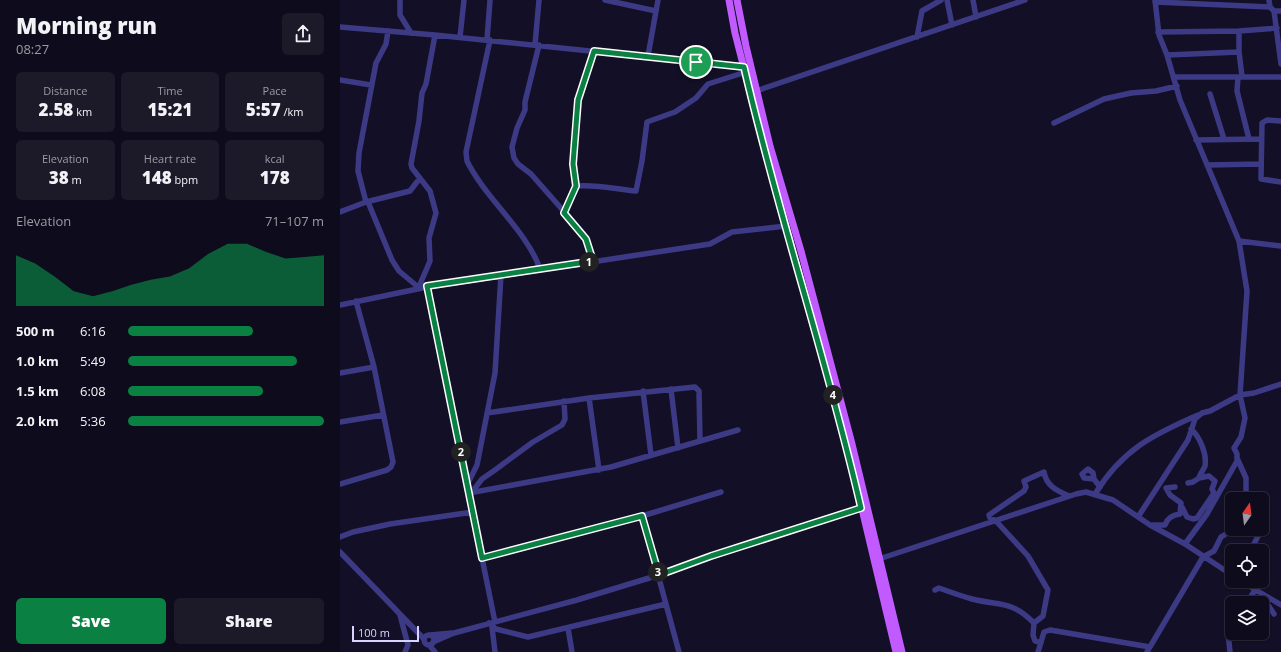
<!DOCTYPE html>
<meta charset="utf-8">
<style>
:root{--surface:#0e0b1c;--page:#1c1929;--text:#f1f3f6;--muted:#9b9ba3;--line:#2e2b3b;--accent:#0b8043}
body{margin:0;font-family:"Open Sans",sans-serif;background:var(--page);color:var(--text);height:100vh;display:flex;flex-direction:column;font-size:15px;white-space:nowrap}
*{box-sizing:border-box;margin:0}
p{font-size:13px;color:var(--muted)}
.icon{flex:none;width:22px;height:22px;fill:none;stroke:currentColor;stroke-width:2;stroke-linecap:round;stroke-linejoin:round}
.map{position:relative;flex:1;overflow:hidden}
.panel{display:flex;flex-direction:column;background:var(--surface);width:340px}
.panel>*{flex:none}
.needle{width:26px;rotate:14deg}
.fabs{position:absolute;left:885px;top:492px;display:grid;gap:8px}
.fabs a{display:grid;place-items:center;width:44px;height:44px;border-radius:6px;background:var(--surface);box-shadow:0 1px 3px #0004,0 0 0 1px var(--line);font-size:20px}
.scale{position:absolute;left:12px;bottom:10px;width:67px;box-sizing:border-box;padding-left:4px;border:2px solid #d9d4ff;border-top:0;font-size:11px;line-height:14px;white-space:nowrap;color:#d9d4ff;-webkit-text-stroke:3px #130f26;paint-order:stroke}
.pin{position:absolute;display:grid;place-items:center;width:34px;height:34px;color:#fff;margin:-17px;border:2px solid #fff;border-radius:50%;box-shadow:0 1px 4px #0007}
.km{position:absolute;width:20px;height:20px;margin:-10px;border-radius:50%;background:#222;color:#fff;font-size:11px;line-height:20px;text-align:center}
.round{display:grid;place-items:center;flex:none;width:42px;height:42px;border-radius:6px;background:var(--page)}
.overview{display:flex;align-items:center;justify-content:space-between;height:68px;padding:0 16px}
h1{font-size:22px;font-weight:800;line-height:30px}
.metrics{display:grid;grid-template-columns:repeat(3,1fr);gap:6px;height:68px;padding:4px 16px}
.metrics div{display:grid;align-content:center;border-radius:6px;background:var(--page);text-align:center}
.metrics b{font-size:17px;font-weight:800}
.metrics small{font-size:11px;font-weight:400}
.metrics p{font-size:11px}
.chart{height:112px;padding:8px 16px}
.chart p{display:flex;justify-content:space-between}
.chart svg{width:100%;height:72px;margin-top:4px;fill:var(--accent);opacity:.7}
.primary-button{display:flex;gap:8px;margin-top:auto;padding:8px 16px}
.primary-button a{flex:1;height:46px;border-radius:6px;background:var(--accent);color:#fff;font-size:16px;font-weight:800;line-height:46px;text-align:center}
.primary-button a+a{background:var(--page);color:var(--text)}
ul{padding:0 16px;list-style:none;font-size:13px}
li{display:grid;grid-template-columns:64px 48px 1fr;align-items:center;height:30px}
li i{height:10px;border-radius:5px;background:var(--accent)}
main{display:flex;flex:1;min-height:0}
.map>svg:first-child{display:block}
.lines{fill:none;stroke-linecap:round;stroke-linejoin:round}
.minor{stroke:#3d3a85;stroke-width:5.5}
.major{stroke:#c25bff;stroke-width:7}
.route-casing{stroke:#fff;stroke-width:8}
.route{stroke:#0b8043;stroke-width:5}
</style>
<main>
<section class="panel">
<div class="overview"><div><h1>Morning run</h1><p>08:27</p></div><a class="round"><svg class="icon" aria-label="share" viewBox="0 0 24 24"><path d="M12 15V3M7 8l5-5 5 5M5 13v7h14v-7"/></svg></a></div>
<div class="metrics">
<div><p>Distance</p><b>2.58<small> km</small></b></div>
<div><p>Time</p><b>15:21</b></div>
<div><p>Pace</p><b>5:57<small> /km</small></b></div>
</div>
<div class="metrics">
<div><p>Elevation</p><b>38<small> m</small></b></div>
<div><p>Heart rate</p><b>148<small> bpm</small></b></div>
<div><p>kcal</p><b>178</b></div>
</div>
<div class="chart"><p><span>Elevation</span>71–107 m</p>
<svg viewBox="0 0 160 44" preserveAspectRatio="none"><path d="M0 44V13L10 18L20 26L30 35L40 38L50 35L60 31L70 28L80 26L90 21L100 12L110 6L120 6L130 11L140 15L150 14L160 13V44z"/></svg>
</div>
<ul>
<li><b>500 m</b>6:16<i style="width:64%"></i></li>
<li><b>1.0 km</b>5:49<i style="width:86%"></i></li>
<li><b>1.5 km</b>6:08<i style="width:69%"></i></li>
<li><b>2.0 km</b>5:36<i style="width:100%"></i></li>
</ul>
<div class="primary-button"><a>Save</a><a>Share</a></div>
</section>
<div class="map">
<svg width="941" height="652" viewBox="0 0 941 652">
<rect width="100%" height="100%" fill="#130f26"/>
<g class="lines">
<path class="minor" d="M60,0V15L71,33
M265,0L316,11
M607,0L612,25
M633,0L636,17
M815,0L819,35L827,55L840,100L899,241L907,291L900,395L905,418L901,437L894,448L897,454V461L867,514L845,544
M929,0L930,7L934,11L941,64
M815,2L930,7
M934,11H941
M0,27L95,35L404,67
M899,31V52L902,76
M818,32L899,31L937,28
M120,37L124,0
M577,37L582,11L601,0
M147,40L150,0
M150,40L126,152L127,161C145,198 187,231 200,269
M195,45L199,0
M199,45L185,102V110L177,128L172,147L174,158L178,164L191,174L242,232L246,239L253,261
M827,55L899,52
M308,56L318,0
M834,77H941
M898,77L897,91L909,139
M0,80L31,85
M416,91L685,0
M870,94L884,139
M941,121L927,120L922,123L921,179L941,182
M714,123L764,99L791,93L816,91L837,86
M856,140L921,139
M867,165L921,164
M236,186C256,184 276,189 296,191L302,161L307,122L335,112L356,98L368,84L406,72
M26,202L18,171L19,153L36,63L46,44L48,31
M28,202L52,260L59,271L78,287
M0,212L26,202L70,191L80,178
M224,213L236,186L233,164L238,100L254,51
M899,241L941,246
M87,287L155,622
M78,289L90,261L89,238L96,213L90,191L72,168L71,164L79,121L82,93L86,84L95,35
M0,305L87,287L370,244L392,232L446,226
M0,373L34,367
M331,389L338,448
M303,391L311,455
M249,398L259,470
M147,413L249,398L355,387L359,391L360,441
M0,422L43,415
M851,429C860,437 867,454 865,466C864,469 860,474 859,478
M897,458L906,478V499
M754,479L744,478L742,474L748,469L753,473L754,479L760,487
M0,484L47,470L51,467L53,462L34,367L16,301
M127,485L137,465L155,373L161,275
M132,492L142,479L155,470L193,442L222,425L225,419L224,401
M129,493L271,467L398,430
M755,494C782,450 812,435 858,415
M907,499H915
M842,507L847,517L853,519L857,518L874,493L872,489L875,481L869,476L859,478L853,482L848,483
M922,513V517
M302,516L339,652
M798,517L848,440L855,419L862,413L870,411L900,395L914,393L941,384
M813,525H825C827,518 832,515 840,514L841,503L830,495L826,488L835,487
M0,537L13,532L50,524L133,512
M910,551L922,529
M0,552L84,639
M142,558L302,516L381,492
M539,559L736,494L746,492L773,500L810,525L845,544L892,575
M901,581L941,605
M595,590L599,588C610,592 621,596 632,599C660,606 671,600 694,623L693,635L695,641L701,643
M929,599L926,602L934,614
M907,603L915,590
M60,615L68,645L65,652
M149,623L156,629L188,637L326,604
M694,623L703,616L708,590L688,556L656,521L650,518L649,515L684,491L686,487L684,481L704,472C706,486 718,491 729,496
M152,627L155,652
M228,628L232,652
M84 640a5 5 0 1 1 10 0a5 5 0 1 1-10 0Z
M90,635L112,633
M93,642L114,633L237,600L319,575L474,522L524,507
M89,645L95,652
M698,652L704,632L710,630L810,647
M807,652L863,557L874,551L881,537L894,529
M890,652L888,633L892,626"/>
<path class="major" d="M389,0L395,33L426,155L507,446L556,652
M397,0L406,46L430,146L461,251L512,444L562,652"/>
</g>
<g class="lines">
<defs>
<path id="route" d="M254,51L404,67C438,215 487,359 521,508L371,556L319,575L302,516L142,558L87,286L253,261L246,239L224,213L236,186L233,164L238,100Z"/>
</defs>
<use href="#route" class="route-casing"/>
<use href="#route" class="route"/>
</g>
</svg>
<div class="fabs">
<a><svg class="needle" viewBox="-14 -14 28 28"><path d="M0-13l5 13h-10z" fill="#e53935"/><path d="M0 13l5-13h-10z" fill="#9b9ba3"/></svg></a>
<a><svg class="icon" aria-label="locate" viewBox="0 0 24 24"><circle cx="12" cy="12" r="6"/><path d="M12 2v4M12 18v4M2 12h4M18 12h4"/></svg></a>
<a><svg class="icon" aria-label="layers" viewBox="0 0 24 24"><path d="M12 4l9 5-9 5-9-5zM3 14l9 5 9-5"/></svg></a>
</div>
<div class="scale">100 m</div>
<div class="pin" style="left:356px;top:62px;background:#1e9e55"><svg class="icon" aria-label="arrive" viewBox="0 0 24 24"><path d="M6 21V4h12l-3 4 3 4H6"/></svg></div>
<b class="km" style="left:249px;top:262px">1</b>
<b class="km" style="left:121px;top:452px">2</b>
<b class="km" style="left:318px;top:572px">3</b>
<b class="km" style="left:493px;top:395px">4</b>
</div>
</main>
